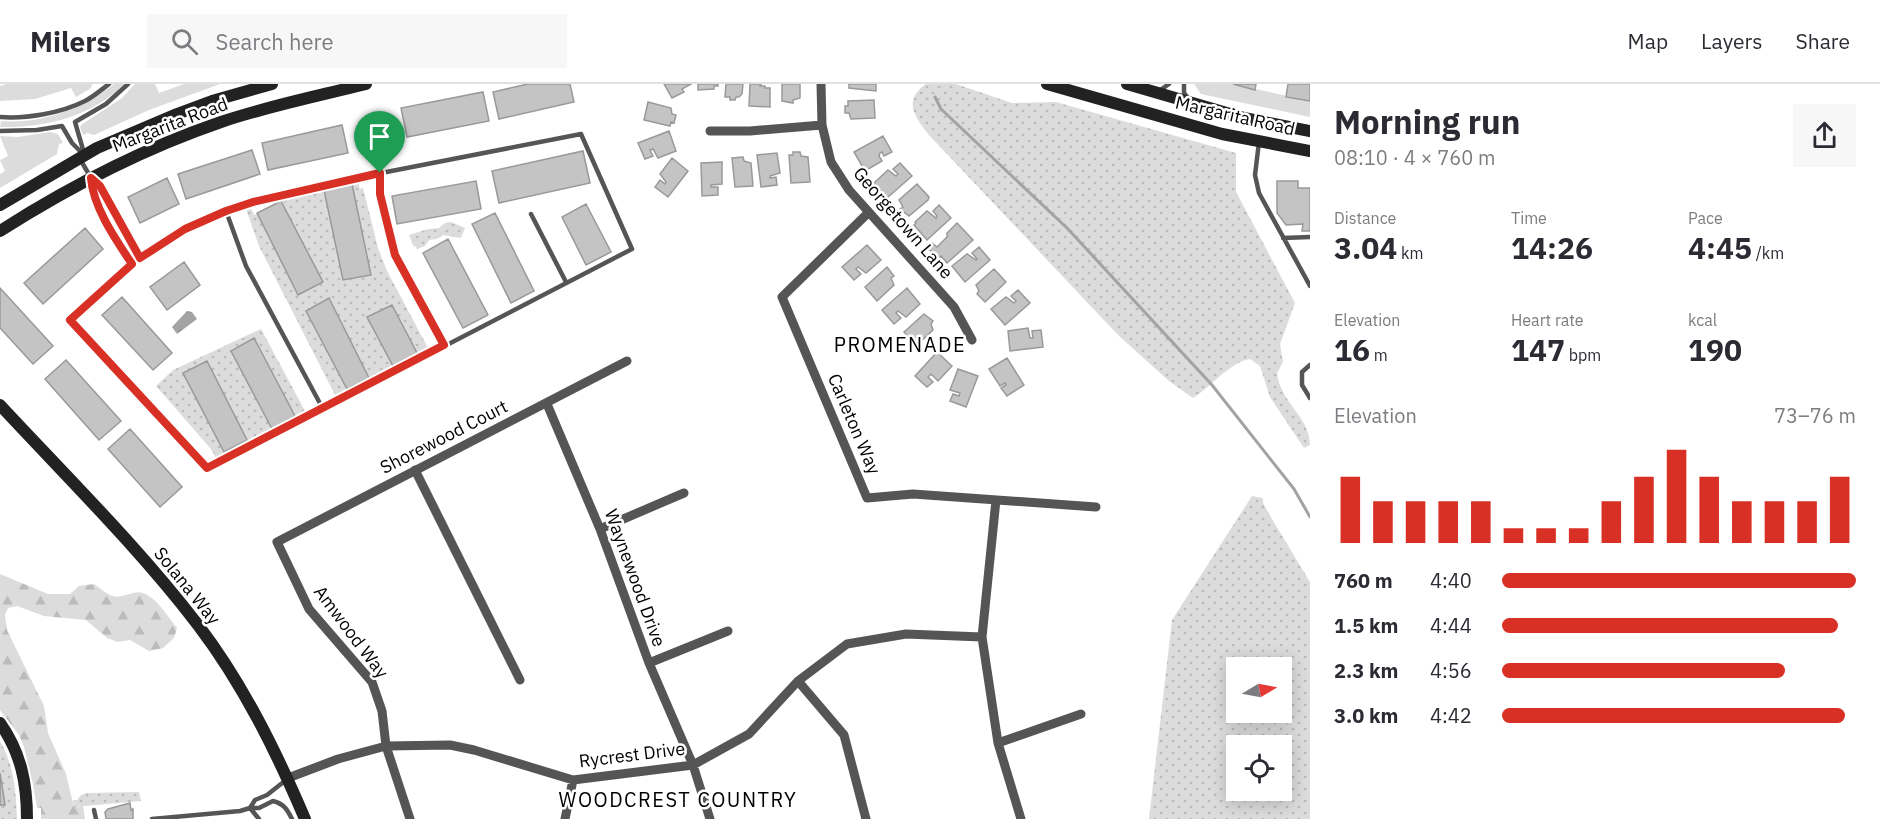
<!DOCTYPE html>
<meta charset="utf-8">
<style>
:root{--surface:#fff;--page:#f7f7f7;--text:#2b2b33;--muted:#7c7c81;--line:#e1e1e2;--accent:#d93025}
body{margin:0;font-family:"IBM Plex Sans",sans-serif;background:var(--page);color:var(--text);height:100vh;display:flex;flex-direction:column;font-size:22px;white-space:nowrap}
*{box-sizing:border-box;margin:0}
p{font-size:20px;color:var(--muted)}
.icon{flex:none;width:33px;height:33px;fill:none;stroke:currentColor;stroke-width:2;stroke-linecap:round;stroke-linejoin:round}
.map{position:relative;flex:1;overflow:hidden}
.drawer{display:flex;flex-direction:column;background:var(--surface);width:570px}
.drawer>*{flex:none}
.needle{width:39px;rotate:80deg}
.tools{position:absolute;left:1226px;top:573px;display:grid;gap:12px}
.tools a{display:grid;place-items:center;width:66px;height:66px;border-radius:0px;background:var(--surface);box-shadow:0 3px 15px #0003;font-size:30px}
.pin{position:absolute;display:grid;place-items:center;width:51px;height:51px;color:#fff;margin:-62px -26px;border-radius:50% 50% 50% 0;rotate:-45deg;box-shadow:0 0 6px #0007}
.pin .icon{rotate:45deg}
.round{display:grid;place-items:center;flex:none;width:63px;height:63px;border-radius:0px;background:var(--page)}
.headline{display:flex;align-items:center;justify-content:space-between;height:102px;padding:0 24px}
h1{font-size:33px;font-weight:800;line-height:45px}
.figures{display:grid;grid-template-columns:repeat(3,1fr);gap:9px;height:102px;padding:6px 24px}
.figures div{display:grid;align-content:center}
.figures b{font-size:30px;font-weight:800}
.figures small{font-size:16px;font-weight:400}
.figures p{font-size:16px}
.chart{height:168px;padding:12px 24px}
.chart p{display:flex;justify-content:space-between}
.chart svg{width:100%;height:108px;margin-top:6px;stroke:var(--accent);stroke-width:6}
ul{padding:0 24px;list-style:none;font-size:20px}
li{display:grid;grid-template-columns:96px 72px 1fr;align-items:center;height:45px}
li i{height:15px;border-radius:8px;background:var(--accent)}
header{display:flex;align-items:center;gap:36px;box-sizing:border-box;height:84px;padding:0 30px;background:var(--surface);border-bottom:2px solid var(--line)}
header strong{font-size:28px}
nav{display:flex;gap:33px;margin-inline-start:auto;font-size:21px}
.search{width:420px;height:54px;background:var(--page);display:flex;align-items:center;gap:15px;box-sizing:border-box;padding:0 21px;border-radius:0px;color:var(--muted);font-size:22px}
main{display:flex;flex:1;min-height:0}
.map>svg:first-child{display:block}
.grass{fill:url(#grass-dots);fill-rule:evenodd}
.forest{fill:url(#forest-firs)}
.garden{fill:#dcdcdc}
.water{fill:url(#water-ripples)}
.lines{fill:none;stroke-linecap:round;stroke-linejoin:round}
.stream{stroke:#a3a3a3;stroke-width:3}
.building{fill:#c4c4c4;stroke:#999;stroke-width:1.5}
.lane{stroke:#555;stroke-width:4.5}
.street{stroke:#555;stroke-width:9}
.secondary{stroke:#222;stroke-width:12}
.route-casing{stroke:#fff;stroke-width:12}
.route{stroke:#d93025;stroke-width:8}
.labels{text-anchor:middle;stroke-width:5;stroke-linejoin:round;paint-order:stroke}
.street-label{font-size:18px;fill:#000;stroke:#fff}
.neighbourhood-label{font-size:20px;letter-spacing:1.5px;fill:#000;stroke:#fff}
</style>
<header>
<strong>Milers</strong>
<div class="search"><svg class="icon" aria-label="search" viewBox="0 0 24 24"><circle cx="10" cy="10" r="6"/><path d="M15 15l6 6"/></svg>Search here</div>
<nav><a>Map</a><a>Layers</a><a>Share</a></nav>
</header>
<main>
<div class="map">
<svg width="1310" height="735" viewBox="0 0 1310 735">
<defs>
<pattern id="grass-dots" width="8" height="8" patternUnits="userSpaceOnUse" patternTransform="scale(1.5)"><rect width="8" height="8" fill="#dcdcdc"/><path d="M2 2h.1M6 6h.1" fill="none" stroke="#bbb" stroke-width="1.8" stroke-linecap="round"/></pattern>
<pattern id="forest-firs" width="22" height="20" patternUnits="userSpaceOnUse" patternTransform="scale(1.5)"><rect width="22" height="20" fill="#dcdcdc"/><path d="M5 1l3.5 6h-7zM16 11l3.5 6h-7z" fill="#bbb"/></pattern>
<pattern id="water-ripples" width="26" height="14" patternUnits="userSpaceOnUse" patternTransform="scale(1.5)"><rect width="26" height="14" fill="#a3a3a3"/><path d="M2 4q2-2 4 0t4 0M15 11q2-2 4 0t4 0" fill="none" stroke="#8b8b8b"/></pattern>
</defs>
<rect width="100%" height="100%" fill="#fff"/>
<path class="grass" d="M926,0H956L1012,19L1056,18L1236,69V108L1295,219L1280,260L1283,278L1277,289C1280,318 1310,333 1310,361L1304,364L1270,313L1260,282L1250,275C1230,278 1211,303 1193,314L1169,297L1118,251L929,51C915,33 902,17 926,0Z
M358,98L360,105L363,104L378,164L387,187L428,264L335,311L259,162L246,125L251,124L254,131L283,115Z
M451,138L465,144L461,154L443,151L437,155L429,156L425,162L417,165L416,162L414,163L409,151L428,145L439,144L445,139Z
M261,245L305,327L216,374L211,365L156,302L173,286Z
M1252,412L1263,414V419L1269,430L1310,498V735H1149L1172,536ZM1236,584H1281V628H1236ZM1236,662H1281V706H1236Z
M0,657C14,681 16,707 17,735H0Z
M139,708L141,717L74,723L73,716H77L81,711L87,709Z"/>
<path class="forest" d="M0,490L48,510H70L79,502L94,500C99,503 105,509 110,511C121,517 132,505 143,509C157,514 168,533 177,544L174,554L163,564L149,567L130,556L118,558L107,554L86,536L44,532L17,522L8,524L5,531L7,546L44,622L48,649L66,690L74,723L83,722L85,735H41V724H37L33,700L24,663L19,651L0,626Z"/>
<path class="garden" d="M6,0H92L91,4L76,13L71,4L35,15L0,17V2Z
M114,0H124C92,33 44,44 0,43L1,37C43,40 81,25 114,0Z
M135,0H155L159,9L184,0H220L149,26L94,51L87,49L83,51L80,43L81,41L122,14Z
M1194,0H1233L1310,17V33L1201,10Z
M50,48L58,50L63,59L59,60L57,70L0,104V90L5,87L0,76L8,72L0,52L18,53Z"/>
<path class="water" d="M187,227L192,228L197,235L177,250L172,243Z"/>
<g class="lines">
<path class="stream" d="M935,13L941,25L1067,144L1212,301L1294,405L1310,433"/>
</g>
<path class="building" d="M528,0H570L574,18L499,35L493,8Z
M664,0H691L682,5L684,8L672,14Z
M698,0H718V2H714V5L698,6Z
M726,0H743L742,10L739,13H736L735,16H730V13H725Z
M750,0H761L760,2H765V4H770V23L749,22Z
M782,0H800V14L793,16V19L782,17Z
M849,0H876V7L849,4Z
M1233,0H1256L1255,6Z
M1288,0H1310V17L1286,13Z
M483,8L489,37L407,53L401,24Z
M874,16L875,34L851,35L849,29H845V22H848V17Z
M648,18L671,24L672,30L676,31L674,39L671,38L670,42L644,36Z
M342,41L348,69L268,86L262,59Z
M669,47L676,67L658,74L653,65L650,66L653,72L645,75L638,59Z
M883,52L892,68L884,72L882,68L880,69L879,72L882,77L865,87L854,68Z
M252,66L260,90L186,115L178,90Z
M583,67L590,99L499,119L492,87Z
M793,68H800L801,72L808,73L810,98L791,99L789,71H793Z
M777,69L780,89L770,92V94L776,93L777,101L761,103L757,71Z
M743,73L744,77L751,79L753,102L735,103L732,74Z
M672,74L688,87L668,113L655,103L660,96L665,100L666,98L660,90Z
M722,78V100L711,101V103H718V111L702,112L701,79Z
M900,79L912,92L887,114L874,99L888,86L896,92L898,90L893,85Z
M167,94L179,120L140,139L128,113Z
M476,97L481,125L397,140L392,112Z
M1277,97H1298V104H1310V147H1302L1303,140L1286,141L1277,129Z
M352,100L371,191L343,196L324,106Z
M917,100L929,113L928,116L909,132L900,125L903,123L899,116Z
M281,117L323,198L298,211L257,129Z
M586,120L611,168L586,181L562,133Z
M939,121L951,134L927,156L914,141L916,139L915,138L927,127L936,134L937,132L933,127Z
M495,129L534,207L511,219L472,140Z
M957,139L973,156L947,179L941,172L938,175L927,163L932,159L937,163L947,153V149Z
M85,144L103,165L43,220L24,199Z
M448,155L488,231L463,244L423,169Z
M867,161L881,176L866,189L858,183L856,185L861,190L854,196L842,183Z
M979,163L990,176L965,198L952,182L967,170L976,176L977,175L972,169Z
M184,178L200,201L167,226L150,203Z
M887,183L894,192L891,194L894,201L877,217L865,203Z
M994,185L1006,198L985,218L977,210L979,207L976,201Z
M0,204L53,262L33,280L0,244Z
M907,204L920,220L906,233L898,227L896,229L901,234L894,240L882,226Z
M1018,206L1030,219L1005,241L991,225L1006,213L1014,219L1016,217L1011,212Z
M122,213L172,269L153,286L102,231Z
M329,214L369,294L347,305L306,227Z
M392,221L417,269L393,282L367,233Z
M924,230L933,237L931,240L933,246L916,262L904,248Z
M1028,244L1030,254H1033L1032,247L1041,246L1043,263L1010,267L1008,247Z
M254,254L295,332L272,345L231,267Z
M937,268L952,282L938,297L931,290L928,293L933,298L927,303L915,292Z
M1007,274L1024,301L1007,312L1001,304L1006,301L1005,299L1000,302L989,285Z
M66,276L121,337L99,356L45,295Z
M207,277L247,356L224,368L183,289Z
M958,285L978,292L966,323L950,317L953,310L959,312L960,309L950,306Z
M130,345L182,403L160,423L108,365Z
M0,689L5,721H0Z
M130,719L131,726L133,725V735H106L105,728L108,725Z"/>
<g class="lines">
<path class="lane" d="M1184,0V9L1188,14
M1159,7L1169,0
M0,33C27,35 61,29 85,17C93,13 101,6 109,0
M0,47L37,46L62,42L72,59L84,71
M1259,58L1255,91L1259,109L1310,202
M84,69L75,38L106,20L128,0
M80,75L91,94L100,102L140,174
M380,89V110L395,171L444,261
M91,97C93,124 117,158 132,180
M226,127L253,118L371,91L581,50L632,165L323,325
M226,127L246,182L323,325L207,384L70,236L140,174L185,145Z
M531,130L566,198
M1283,154L1310,153
M1310,281L1302,288V301L1310,314
M250,724H259L273,717C284,720 287,725 292,735
M250,724L259,735
M94,726L96,735
M152,735L240,727L250,724L255,716L267,711L286,696"/>
<path class="street" d="M821,0L822,41L831,78L849,106L954,223L972,256
M710,47H750L822,41
M868,129L782,213L867,414L913,410L1096,423
M547,320L600,445L649,579L693,681L710,735
M415,386L520,596
M996,416L982,553L998,659L1021,735
M600,445L684,409
M649,579L728,547
M798,597L844,651L866,735
M998,659L1081,630
M288,694L338,675L386,662L450,661L474,666L573,696L693,681L749,650L798,597L847,560L906,550L982,553
M410,735L386,662L382,627L372,598L309,525L277,458L627,277
M565,735L573,696"/>
<path class="secondary" d="M1047,0L1222,50L1310,67
M1127,0L1244,34L1310,47
M0,121L97,64L177,30L212,17L272,0
M0,147C69,103 142,65 221,38C268,22 318,12 366,0
M0,321C67,393 138,463 198,541C243,600 276,667 305,735
M0,639C21,669 27,699 27,735"/>
</g>
<g class="lines">
<defs>
<path id="route" d="M380,89V110L395,171L444,261L207,384L70,236L132,180C116,156 93,123 91,94L100,102L140,174L185,145L226,127L253,118Z"/>
</defs>
<use href="#route" class="route-casing"/>
<use href="#route" class="route"/>
</g>
<g class="labels">
<g class="street-label">
<text transform="translate(1235 32) rotate(13)" y="6">Margarita Road</text>
<text transform="translate(170 41) rotate(-21)" y="6">Margarita Road</text>
<text transform="translate(903 139) rotate(49)" y="6">Georgetown Lane</text>
<text transform="translate(854 340) rotate(67)" y="6">Carleton Way</text>
<text transform="translate(444 353) rotate(-27)" y="6">Shorewood Court</text>
<text transform="translate(635 494) rotate(70)" y="6">Waynewood Drive</text>
<text transform="translate(187 502) rotate(51)" y="6">Solana Way</text>
<text transform="translate(351 548) rotate(53)" y="6">Amwood Way</text>
<text transform="translate(632 671) rotate(-7)" y="6">Rycrest Drive</text>
</g>
<g class="neighbourhood-label">
<text x="900" y="268">PROMENADE</text>
<text x="678" y="723">WOODCREST COUNTRY</text>
</g>
</g>
</svg>
<div class="tools">
<a><svg class="needle" viewBox="-14 -14 28 28"><path d="M0-13l5 13h-10z" fill="#e53935"/><path d="M0 13l5-13h-10z" fill="#7c7c81"/></svg></a>
<a><svg class="icon" aria-label="locate" viewBox="0 0 24 24"><circle cx="12" cy="12" r="6"/><path d="M12 2v4M12 18v4M2 12h4M18 12h4"/></svg></a>
</div>
<div class="pin" style="left:380px;top:89px;background:#1e9e55"><svg class="icon" aria-label="arrive" viewBox="0 0 24 24"><path d="M6 21V4h12l-3 4 3 4H6"/></svg></div>
</div>
<section class="drawer">
<div class="headline"><div><h1>Morning run</h1><p>08:10 · 4 × 760 m</p></div><a class="round"><svg class="icon" aria-label="share" viewBox="0 0 24 24"><path d="M12 15V3M7 8l5-5 5 5M5 13v7h14v-7"/></svg></a></div>
<div class="figures">
<div><p>Distance</p><b>3.04<small> km</small></b></div>
<div><p>Time</p><b>14:26</b></div>
<div><p>Pace</p><b>4:45<small> /km</small></b></div>
</div>
<div class="figures">
<div><p>Elevation</p><b>16<small> m</small></b></div>
<div><p>Heart rate</p><b>147<small> bpm</small></b></div>
<div><p>kcal</p><b>190</b></div>
</div>
<div class="chart"><p><span>Elevation</span>73–76 m</p>
<svg viewBox="0 0 160 44" preserveAspectRatio="none"><path d="M5 44V17M15 44V27M25 44V27M35 44V27M45 44V27M55 44V38M65 44V38M75 44V38M85 44V27M95 44V17M105 44V6M115 44V17M125 44V27M135 44V27M145 44V27M155 44V17"/></svg>
</div>
<ul>
<li><b>760 m</b>4:40<i style="width:100%"></i></li>
<li><b>1.5 km</b>4:44<i style="width:95%"></i></li>
<li><b>2.3 km</b>4:56<i style="width:80%"></i></li>
<li><b>3.0 km</b>4:42<i style="width:97%"></i></li>
</ul>
</section>
</main>
